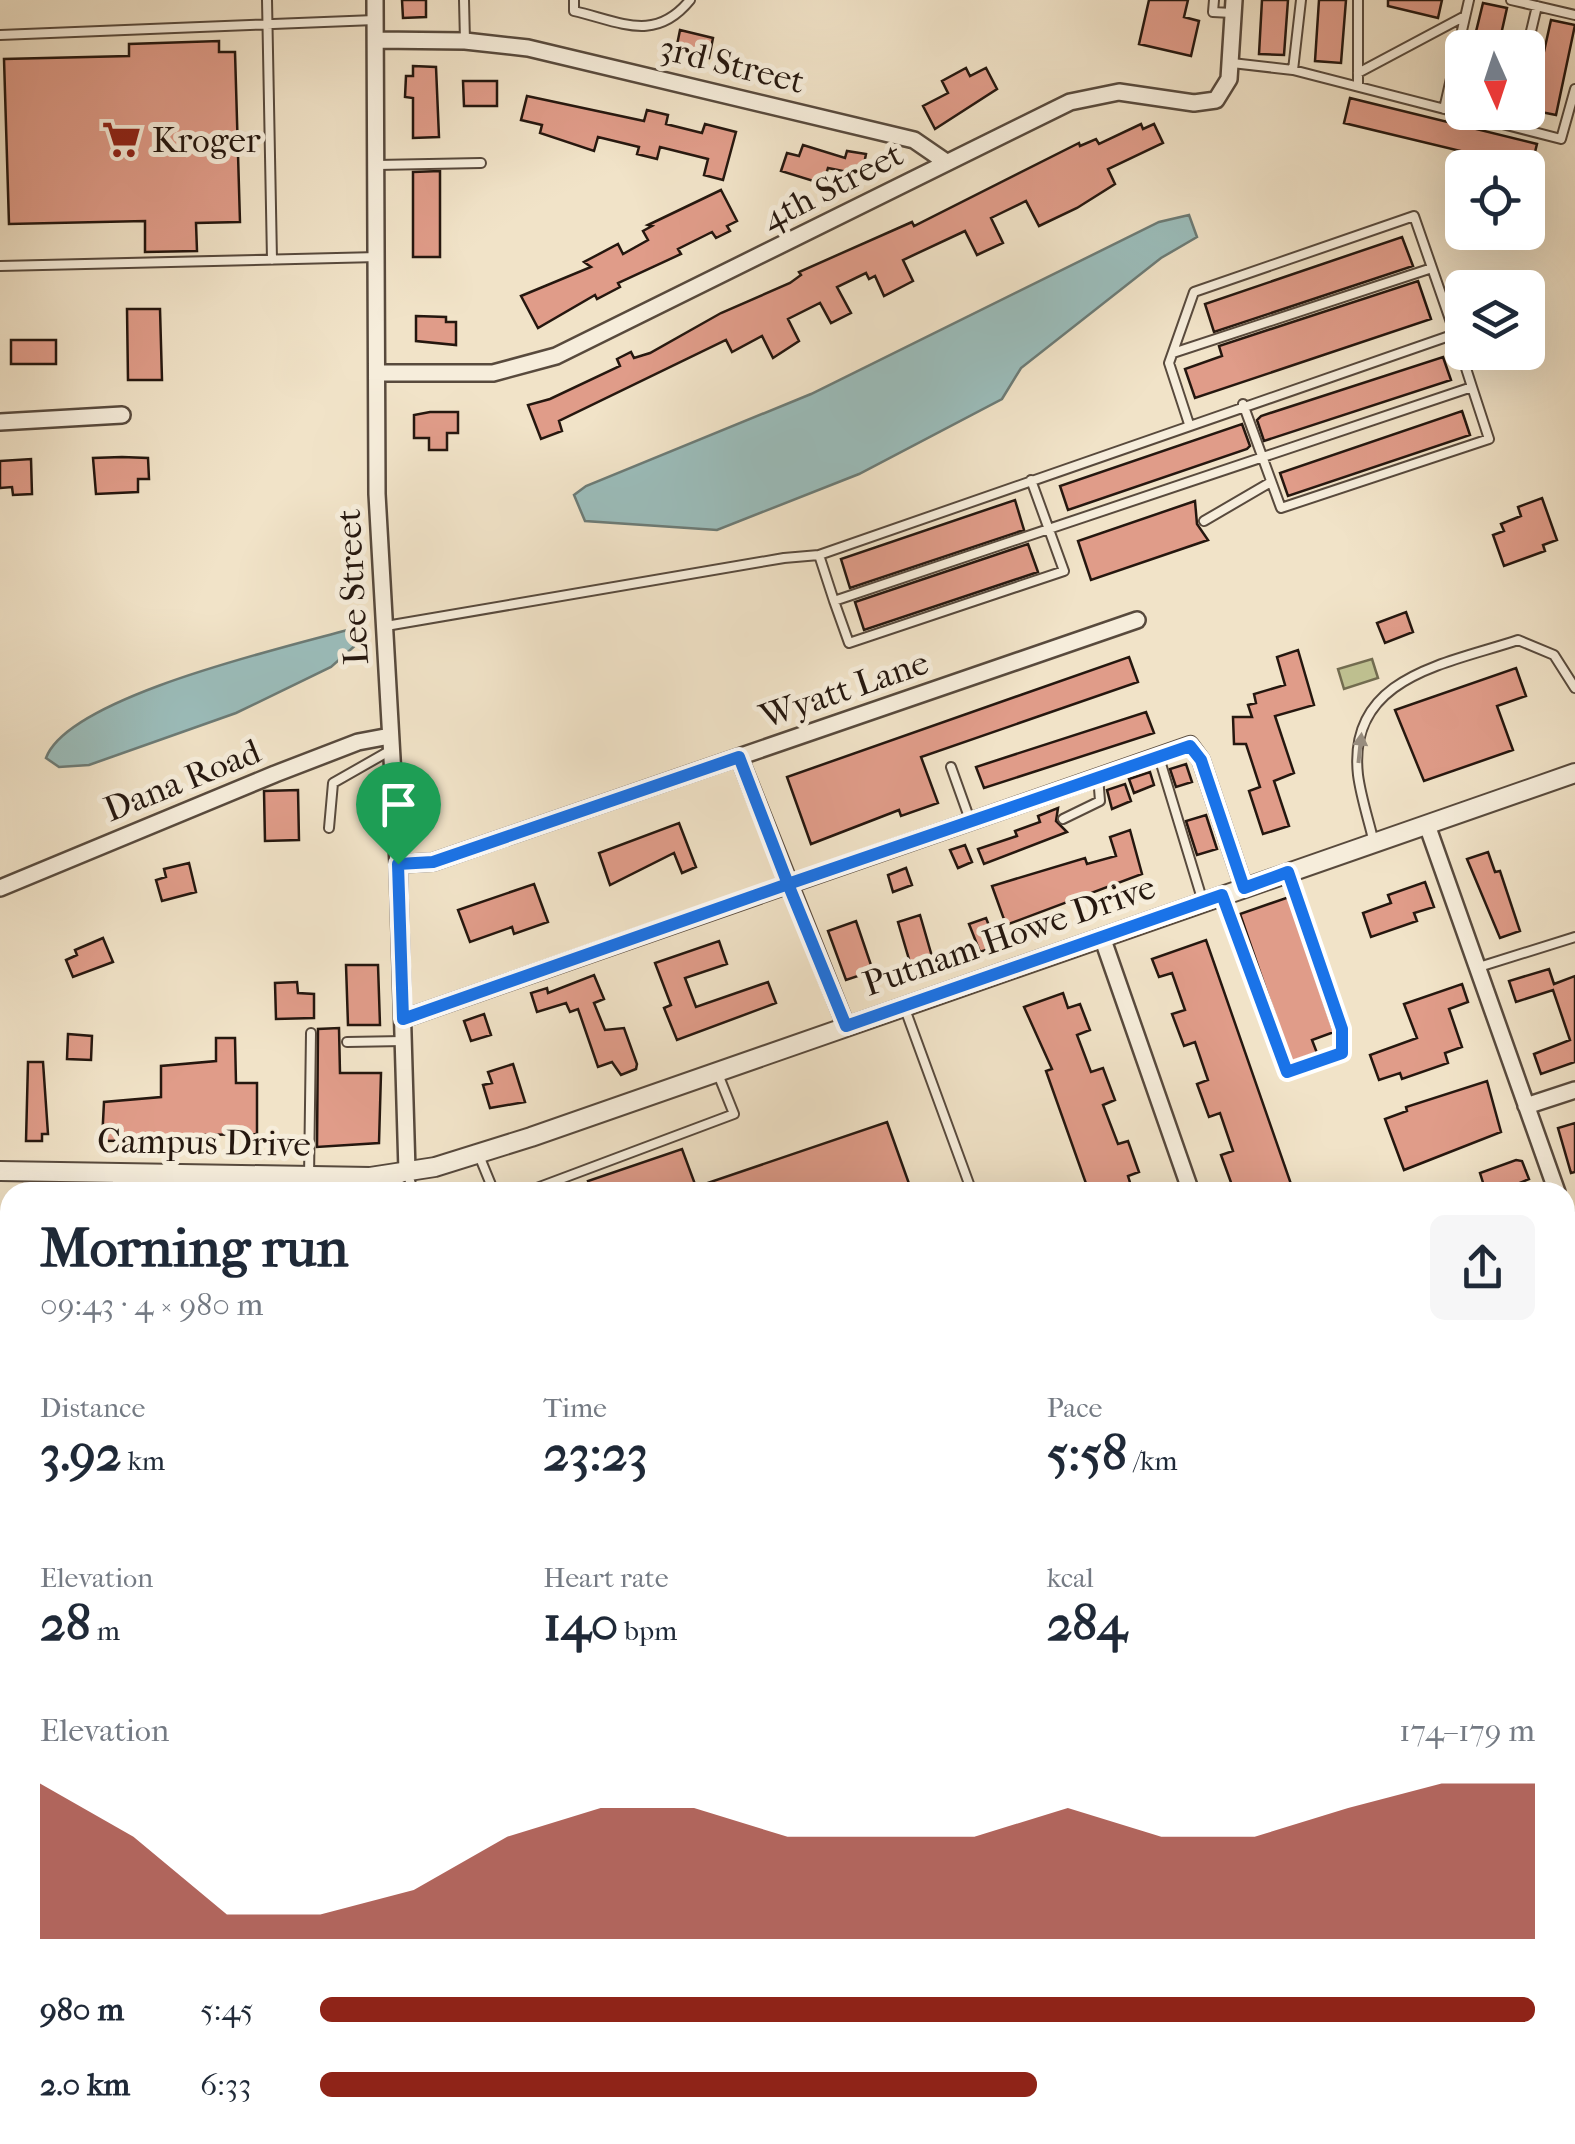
<!DOCTYPE html>
<meta charset="utf-8">
<style>
:root{--surface:#fff;--page:#f6f6f7;--text:#1f2937;--muted:#747a83;--accent:#8f2418}
body{margin:0;font-family:"IM FELL French Canon",serif;background:var(--page);color:var(--text);height:100vh;display:flex;flex-direction:column;font-size:38px;white-space:nowrap}
*{box-sizing:border-box;margin:0}
p{font-size:32px;color:var(--muted)}
.icon{flex:none;width:55px;height:55px;fill:none;stroke:currentColor;stroke-width:2;stroke-linecap:round;stroke-linejoin:round}
.map{position:relative;flex:1;overflow:hidden}
.details{position:absolute;left:0px;top:1182px;width:1575px;height:962px;display:flex;flex-direction:column;background:var(--surface);border-radius:30px 30px 0 0;box-shadow:0 10px 40px #0002}
.details>*{flex:none}
.needle{width:65px;rotate:177deg}
.controls{position:absolute;left:1445px;top:30px;display:grid;gap:20px}
.controls a{display:grid;place-items:center;width:100px;height:100px;border-radius:15px;background:var(--surface);box-shadow:0 10px 40px #0002;font-size:50px}
.pin{position:absolute;display:grid;place-items:center;width:85px;height:85px;color:#fff;margin:-102px -42px;border-radius:50% 50% 50% 0;rotate:-45deg;box-shadow:0 0 10px #0007}
.pin .icon{rotate:45deg}
.round{display:grid;place-items:center;flex:none;width:105px;height:105px;border-radius:15px;background:var(--page)}
.head{display:flex;align-items:center;justify-content:space-between;height:170px;padding:0 40px}
h1{font-size:55px;font-weight:700;line-height:75px}
.metrics{display:grid;grid-template-columns:repeat(3,1fr);gap:15px;height:170px;padding:10px 40px}
.metrics div{display:grid;align-content:center}
.metrics b{font-size:50px;font-weight:700}
.metrics small{font-size:28px;font-weight:400}
.metrics p{font-size:28px}
.chart{height:280px;padding:20px 40px}
.chart p{display:flex;justify-content:space-between}
.chart svg{width:100%;height:180px;margin-top:10px;fill:var(--accent);opacity:.7}
ul{padding:0 40px;list-style:none;font-size:32px}
li{display:grid;grid-template-columns:160px 120px 1fr;align-items:center;height:75px}
li i{height:25px;border-radius:12px;background:var(--accent)}
.map>svg:first-child{display:block}
.green{fill:#c0c292;stroke:#726c50;stroke-width:2.5}
.water{fill:#9bbdbb;stroke:#6c7b76;stroke-width:2.5}
.building{fill:#e09c89;stroke:#25170f;stroke-width:2.5}
.lines{fill:none;stroke-linecap:round;stroke-linejoin:round}
.service-casing{stroke:#584a3d;stroke-width:12}
.minor-casing{stroke:#584a3d;stroke-width:20}
.tertiary-casing{stroke:#584a3d;stroke-width:22}
.service{stroke:#f6eddb;stroke-width:8}
.minor{stroke:#f6eddb;stroke-width:15}
.tertiary{stroke:#f6eddb;stroke-width:18}
.rail-casing{stroke:#25170f;stroke-width:9}
.rail{stroke:#f6eddb;stroke-width:5;stroke-dasharray:15;stroke-linecap:butt}
.oneway{fill:#988d7f}
.route-casing{stroke:#fff;stroke-width:20}
.route{stroke:#1a73e8;stroke-width:12}
.labels{text-anchor:middle;stroke-width:10;stroke-linejoin:round;paint-order:stroke}
.street-label{font-size:35px;fill:#25170f;stroke:#f6eddb}
.poi-label{font-size:35px;fill:#25170f;stroke:#f6eddb;text-anchor:start}
</style>
<div class="map">
<svg width="1575" height="2144" viewBox="0 0 1575 2144">
<rect width="100%" height="100%" fill="#f1e3c8"/>
<filter id="stains"><feTurbulence type="fractalNoise" baseFrequency=".002" numOctaves="4"/><feColorMatrix values="0 0 0 0 .2 0 0 0 0 .09 0 0 0 0 .02 0 0 0 .5 -.17"/></filter>
<radialGradient id="worn" r=".72"><stop offset=".6" stop-color="#630" stop-opacity="0"/><stop offset="1" stop-color="#630" stop-opacity=".3"/></radialGradient>
<path class="green" d="M1372,659L1378,678L1344,689L1338,669Z"/>
<path class="water" d="M1189,215L1197,237L1161,258L1021,368L1002,399L859,474L717,530L585,521L574,495L586,486L811,394L1159,222Z
M362,626L366,636L331,667L236,713L89,765L59,767L46,758C69,695 296,645 362,626Z"/>
<path class="building" d="M402,0H426V17L403,18Z
M1149,0H1188L1184,17L1199,21L1191,56L1139,44Z
M1262,0H1288L1284,55L1259,54Z
M1319,0H1346L1341,63L1315,61Z
M1388,0H1442L1438,18L1388,6Z
M1483,3L1507,8L1498,48H1472Z
M1551,20L1575,25L1556,115L1531,110Z
M680,30L713,38L709,58L676,50Z
M219,41V52H235L240,222L196,223L197,251L145,252V221L9,224L4,59L129,56V44Z
M413,66L436,67L439,137L413,138V98L405,97L406,76H413Z
M966,68L970,76L986,68L997,89L935,129L923,106L948,93L942,81Z
M463,81H497V106H464Z
M527,96L644,121L647,110L668,115L666,124L702,133L705,124L736,132L723,180L704,175L708,159L660,147L657,159L637,154L639,147L598,137L594,151L540,133L542,125L521,120Z
M1350,98L1537,144L1531,168L1344,123Z
M1141,124L1143,129L1154,124L1163,143L1108,169L1115,184L1077,208L1039,226L1026,201L991,218L1003,243L977,255L965,231L903,260L913,281L884,296L875,276L869,279L866,273L837,287L851,313L831,323L820,303L788,319L799,341L773,358L762,336L732,352L726,340L559,421L562,431L541,439L528,405L550,399L620,366L617,359L631,352L634,358L650,353L721,313L790,283L801,275L799,272L912,222L914,226L1079,143L1080,146L1096,139L1099,144Z
M803,145L845,158L847,151L866,154L864,164L875,167L872,177L828,168L823,184L781,171L787,153L799,156Z
M440,171V257H413V172Z
M721,190L737,221L727,226L730,231L716,238L712,232L678,249L681,254L618,283L620,287L597,299L595,295L538,328L521,296L591,267L584,262L618,244L623,254L648,240L643,231L652,226L648,225Z
M1402,237L1413,266L1214,332L1205,304Z
M1418,281L1431,319L1195,398L1185,369L1222,356L1219,346Z
M127,309H160L162,380H128Z
M416,316L446,317V322H456V345L416,341Z
M11,340H56V364H11Z
M1443,357L1451,380L1264,441L1257,420L1261,416Z
M1462,411L1470,435L1288,496L1280,473Z
M430,412H458V433H447V450H429V438H414V415Z
M1242,424L1250,446L1247,449L1068,510L1060,486Z
M122,457L148,458L149,479H138V492L96,494L93,458Z
M31,459L32,494L13,495L12,487L0,488V461Z
M1542,498L1557,540L1543,545L1545,551L1504,566L1493,535L1504,531L1501,524L1521,516L1518,507Z
M1015,500L1024,530L850,588L841,559Z
M1195,501L1197,524L1208,540L1091,580L1078,541Z
M1028,544L1038,572L864,630L855,602Z
M1406,612L1413,632L1385,643L1377,623Z
M1298,650L1314,705L1275,716L1294,773L1274,781L1289,826L1263,834L1249,791L1260,787L1246,744H1234L1233,717H1252L1248,705L1256,703L1254,694L1285,685L1277,657Z
M1129,657L1138,682L921,757L938,803L901,816L899,810L811,844L787,777Z
M1516,668L1526,696L1497,706L1513,750L1424,781L1395,710Z
M1146,712L1154,733L984,788L976,767Z
M1186,764L1192,782L1176,787L1170,769Z
M1150,772L1154,785L1134,793L1129,779Z
M1125,784L1131,801L1112,809L1107,790Z
M298,790L299,840L265,841L264,791Z
M1058,808L1056,821L1067,832L984,864L978,849L1017,836L1015,831L1040,822L1038,816Z
M1206,815L1217,849L1197,855L1186,821Z
M679,823L696,867L682,873L674,853L610,885L599,853Z
M1130,830L1142,874L1006,925L992,886L1085,858L1087,864L1116,856L1110,837Z
M965,845L972,862L958,868L950,850Z
M1488,852L1495,872L1500,871L1520,931L1500,938L1467,859Z
M189,863L196,892L162,901L156,880L166,877L164,869Z
M906,868L912,885L893,892L888,875Z
M1425,882L1434,907L1414,913L1417,921L1371,937L1363,913L1391,903L1388,895Z
M534,884L548,922L514,934L512,927L470,942L458,910Z
M1289,897L1334,1032L1312,1040L1317,1053L1291,1062L1240,914Z
M920,915L933,960L911,966L898,922Z
M986,918L997,946L980,952L969,924Z
M856,921L873,971L846,980L828,931Z
M103,938L113,962L73,977L66,960L77,955L75,950Z
M1206,940L1291,1184L1268,1192H1248L1245,1184L1233,1188L1221,1155L1233,1151L1220,1113L1209,1117L1197,1084L1208,1080L1195,1042L1184,1046L1172,1014L1185,1010L1172,973L1159,977L1152,959Z
M719,941L727,964L685,978L696,1007L768,982L776,1003L677,1040L664,1008L671,1005L655,963Z
M346,965H378L380,1025H348Z
M1549,969L1554,984L1575,976V1062L1541,1074L1534,1054L1570,1040L1553,990L1516,1002L1509,981Z
M594,975L604,999L594,1003L605,1030L624,1028L637,1064L636,1069L621,1075L612,1062L598,1067L578,1009L570,1012L566,1003L537,1012L531,993L547,988L548,993Z
M297,982L298,993L314,994V1018L276,1019L275,983Z
M1462,984L1468,1002L1449,1009L1462,1047L1445,1053L1448,1063L1402,1079L1400,1073L1379,1080L1370,1055L1417,1038L1404,1004Z
M1063,993L1068,1008L1080,1004L1090,1030L1077,1035L1091,1072L1103,1068L1115,1100L1103,1105L1118,1144L1128,1141L1139,1172L1128,1176L1133,1192H1089L1046,1071L1052,1069L1024,1007Z
M484,1014L491,1035L471,1041L464,1021Z
M339,1028L340,1073H381L379,1143L317,1147L318,1029Z
M68,1034L92,1036L91,1060L67,1059Z
M216,1038H235L236,1083H257V1134L202,1135V1147L181,1148V1140L102,1141L104,1102L161,1097V1066L216,1061Z
M28,1062H43L48,1134H42V1141H26Z
M513,1064L525,1102L490,1108L483,1085L492,1083L488,1072Z
M1487,1081L1501,1132L1404,1170L1385,1119L1407,1111L1406,1107Z
M887,1122L912,1192H592L588,1181L682,1149L696,1187Z
M1575,1123V1172L1571,1173L1558,1128Z
M1516,1160L1522,1161L1529,1179L1498,1192L1494,1186L1485,1189L1480,1173Z"/>
<g class="lines">
<defs>
<path id="service" d="M267,0L272,260
M464,0L465,41
M574,0V11C621,22 655,43 690,0
M1214,0L1213,12L1232,13
M1511,0L1575,15
M0,35L375,20
M1527,48L1537,6
M1232,63L1293,70L1561,139L1575,89
M1293,70L1301,0
M1358,73L1465,16
M1358,86V0
M1444,109L1469,0
M377,165L481,163
M0,266L378,257
M1173,353L1432,268
M1243,404L1281,508L1489,439L1472,387
M1189,424L1169,363L1194,292L1414,216L1455,334
M1204,521L1271,482
M834,601L849,643L1064,571L1031,480
M386,626L784,558L819,555L1455,334L1472,387L834,601L819,555
M1158,754L1203,902
M951,767L970,820
M1063,819L1100,801L1098,776
M329,828L333,783L391,750
M1374,843C1369,821 1361,798 1358,775C1347,676 1447,664 1518,640L1554,655L1575,688
M1222,895L1287,1072L1342,1053L1341,1029L1289,873
M1479,967L1575,937
M905,1009L972,1192
M347,1042L403,1041
M478,1153L494,1192
M117,1173V1192
M407,1173L414,1192
M309,1177L311,1033
M189,1192L190,1175
M526,1192L734,1114L718,1074
M1114,2135V2144
M533,2144L534,2135
M1372,2144V2135"/>
<path id="minor" d="M376,40L465,41L528,48L914,140L946,162
M378,373H493L556,356L1070,102L1119,92L1194,103L1216,100L1229,79L1234,0
M0,422L122,415
M739,757L846,1026
M1427,825L1557,1192
M398,864L433,862L1137,620
M0,888L275,774L358,742L390,736
M1102,937L1191,1192
M403,1019L1190,745L1201,760L1244,888
M1526,1106L1575,1090
M366,1192L407,1171L398,864L377,494L375,0
M1565,1214L1575,1242
M0,1319L10,1315
M0,1564H10
M1565,1594H1575
M1565,2057H1575
M385,2135V2144
M681,2135V2144
M972,2135V2144
M1256,2135V2144
M88,2144V2135
M1475,2144V2135"/>
<path id="tertiary" d="M0,1171L370,1177L435,1167L531,1137L1575,773"/>
</defs>
<use href="#service" class="service-casing"/>
<use href="#minor" class="minor-casing"/>
<use href="#tertiary" class="tertiary-casing"/>
<use href="#service" class="service"/>
<use href="#minor" class="minor"/>
<use href="#tertiary" class="tertiary"/>
<defs>
<path id="rail" d="M0,1400L10,1401
M1565,1415H1575"/>
</defs>
<use href="#rail" class="rail-casing"/>
<use href="#rail" class="rail"/>
</g>
<defs><path id="oneway-solid" d="M-6-.8H1V-3.2L6.5 0L1 3.2V.8H-6Z" transform="scale(2.5)"/></defs>
<use class="oneway" href="#oneway-solid" transform="translate(1360 748) rotate(-84)"/>
<g class="lines">
<defs>
<path id="route" d="M398,864L403,1019L788,884L846,1026L1222,895L1287,1072L1342,1053V1029L1288,872L1244,888L1201,760L1190,746L788,884L739,757L433,862L398,864"/>
</defs>
<use href="#route" class="route-casing"/>
<use href="#route" class="route"/>
</g>
<defs>
<symbol id="supermarket-bare" viewBox="-9 -9 18 18"><path d="M-6-5.5h2.5l.6 2H6L4.5 2H-2.5L-4.4-4H-6ZM-1.5 3.2a1.3 1.3 0 1 0 .1 0ZM3 3.2a1.3 1.3 0 1 0 .1 0Z" fill="#8f2418" stroke="#f6eddb" stroke-width="2.5" paint-order="stroke"/></symbol>
</defs>
<g fill-rule="evenodd">
<use href="#supermarket-bare" x="94" y="112" width="55" height="55"/>
</g>
<g class="labels">
<g class="street-label">
<text transform="translate(732 64) rotate(14)" y="12">3rd Street</text>
<text transform="translate(832 186) rotate(-27)" y="12">4th Street</text>
<text transform="translate(352 587) rotate(-93)" y="12">Lee Street</text>
<text transform="translate(844 689) rotate(-19)" y="12">Wyatt Lane</text>
<text transform="translate(182 780) rotate(-22)" y="12">Dana Road</text>
<text transform="translate(1009 935) rotate(-19)" y="12">Putnam Howe Drive</text>
<text transform="translate(204 1142) rotate(1)" y="12">Campus Drive</text>
</g>
<g class="poi-label">
<text x="152" y="152">Kroger</text>
</g>
</g>
<rect width="100%" height="100%" filter="url(#stains)"/>
<rect width="100%" height="100%" fill="url(#worn)"/>
</svg>
<div class="controls">
<a><svg class="needle" viewBox="-14 -14 28 28"><path d="M0-13l5 13h-10z" fill="#e53935"/><path d="M0 13l5-13h-10z" fill="#747a83"/></svg></a>
<a><svg class="icon" aria-label="locate" viewBox="0 0 24 24"><circle cx="12" cy="12" r="6"/><path d="M12 2v4M12 18v4M2 12h4M18 12h4"/></svg></a>
<a><svg class="icon" aria-label="layers" viewBox="0 0 24 24"><path d="M12 4l9 5-9 5-9-5zM3 14l9 5 9-5"/></svg></a>
</div>
<div class="pin" style="left:398px;top:864px;background:#1e9e55"><svg class="icon" aria-label="arrive" viewBox="0 0 24 24"><path d="M6 21V4h12l-3 4 3 4H6"/></svg></div>
<section class="details">
<div class="head"><div><h1>Morning run</h1><p>09:43 · 4 × 980 m</p></div><a class="round"><svg class="icon" aria-label="share" viewBox="0 0 24 24"><path d="M12 15V3M7 8l5-5 5 5M5 13v7h14v-7"/></svg></a></div>
<div class="metrics">
<div><p>Distance</p><b>3.92<small> km</small></b></div>
<div><p>Time</p><b>23:23</b></div>
<div><p>Pace</p><b>5:58<small> /km</small></b></div>
</div>
<div class="metrics">
<div><p>Elevation</p><b>28<small> m</small></b></div>
<div><p>Heart rate</p><b>140<small> bpm</small></b></div>
<div><p>kcal</p><b>284</b></div>
</div>
<div class="chart"><p><span>Elevation</span>174–179 m</p>
<svg viewBox="0 0 160 44" preserveAspectRatio="none"><path d="M0 44V6L10 19L20 38L30 38L40 32L50 19L60 12L70 12L80 19L90 19L100 19L110 12L120 19L130 19L140 12L150 6L160 6V44z"/></svg>
</div>
<ul>
<li><b>980 m</b>5:45<i style="width:100%"></i></li>
<li><b>2.0 km</b>6:33<i style="width:59%"></i></li>
</ul>
</section>
</div>
